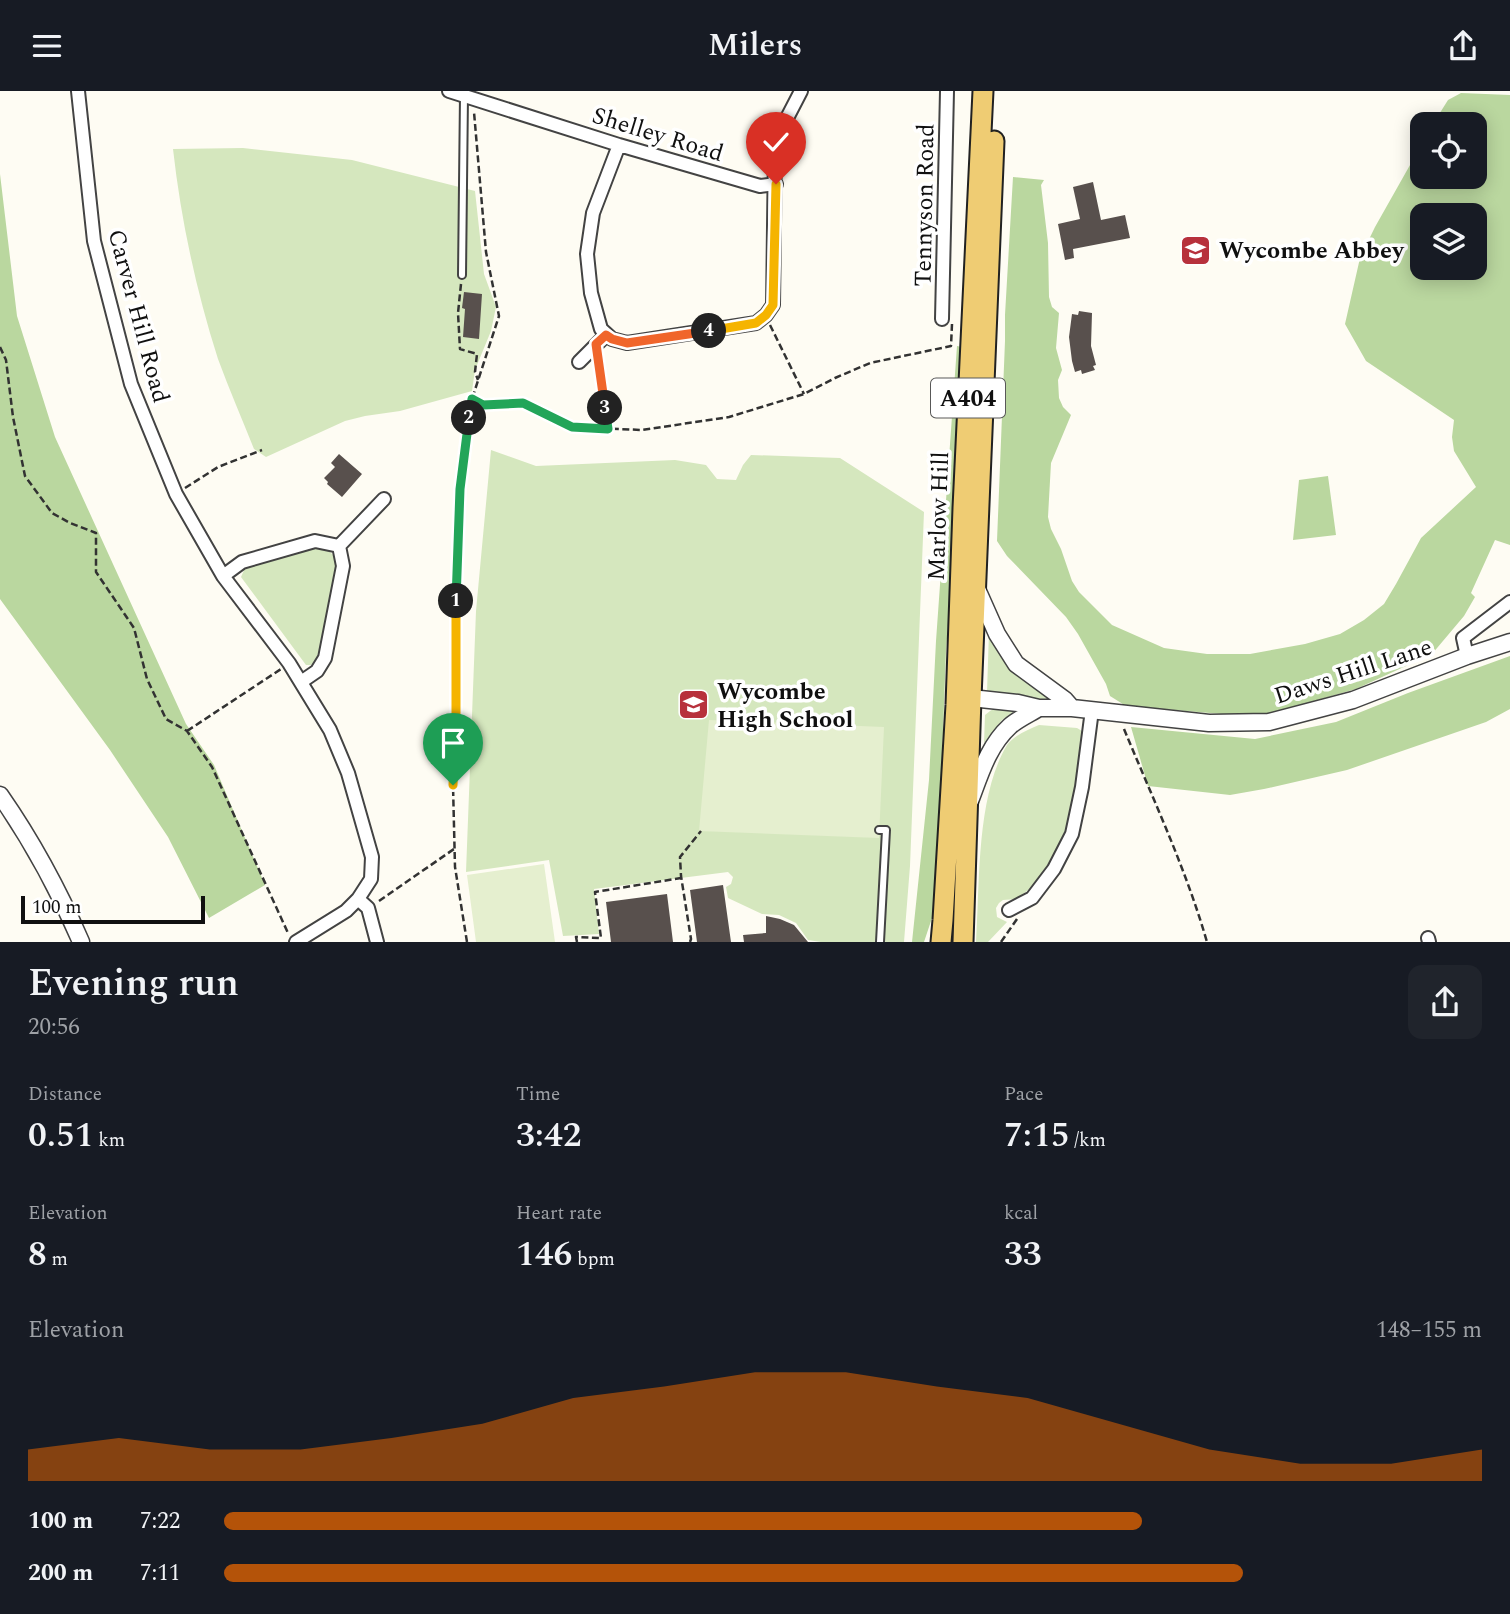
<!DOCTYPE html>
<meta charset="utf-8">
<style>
:root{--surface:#171b24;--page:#20242c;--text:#f1f3f6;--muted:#9ea1a6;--accent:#b45309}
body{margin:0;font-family:Spectral,serif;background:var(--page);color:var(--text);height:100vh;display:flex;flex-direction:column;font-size:26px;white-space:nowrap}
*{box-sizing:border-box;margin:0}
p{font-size:23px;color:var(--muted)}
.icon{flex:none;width:38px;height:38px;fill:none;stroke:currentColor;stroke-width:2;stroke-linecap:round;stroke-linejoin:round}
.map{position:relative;height:851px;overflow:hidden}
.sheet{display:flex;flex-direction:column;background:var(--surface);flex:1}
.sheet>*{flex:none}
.fabs{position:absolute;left:1410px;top:21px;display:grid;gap:14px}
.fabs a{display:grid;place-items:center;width:77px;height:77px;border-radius:14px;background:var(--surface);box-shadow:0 4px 18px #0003;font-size:35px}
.scale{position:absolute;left:21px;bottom:18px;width:184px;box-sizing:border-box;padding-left:7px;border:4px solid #101010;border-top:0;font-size:19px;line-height:24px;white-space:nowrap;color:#101010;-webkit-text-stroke:5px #fff;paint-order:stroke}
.pin{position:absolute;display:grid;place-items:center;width:60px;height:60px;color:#fff;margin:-72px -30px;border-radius:50% 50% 50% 0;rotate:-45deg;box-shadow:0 0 7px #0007}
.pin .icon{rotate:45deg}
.km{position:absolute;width:35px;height:35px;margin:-18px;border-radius:50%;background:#222;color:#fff;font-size:19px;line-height:35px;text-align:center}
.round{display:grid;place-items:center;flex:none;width:74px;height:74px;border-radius:14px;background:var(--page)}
.summary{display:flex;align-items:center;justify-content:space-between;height:119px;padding:0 28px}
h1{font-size:38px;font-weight:600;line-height:52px}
.metrics{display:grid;grid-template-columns:repeat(3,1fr);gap:10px;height:119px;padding:7px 28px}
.metrics div{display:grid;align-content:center}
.metrics b{font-size:35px;font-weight:600}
.metrics small{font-size:19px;font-weight:400}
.metrics p{font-size:19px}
.chart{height:196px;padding:14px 28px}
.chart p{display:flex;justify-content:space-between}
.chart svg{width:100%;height:126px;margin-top:7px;fill:var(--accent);opacity:.7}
ul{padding:0 28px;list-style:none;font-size:23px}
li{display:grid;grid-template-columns:112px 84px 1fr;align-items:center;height:52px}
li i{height:18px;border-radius:9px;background:var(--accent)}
header{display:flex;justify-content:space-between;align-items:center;height:91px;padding:0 28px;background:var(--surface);font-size:32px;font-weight:600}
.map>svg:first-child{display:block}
.green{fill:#d5e7be}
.forest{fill:#bad79f;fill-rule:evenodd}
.pitch{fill:#e5efcf}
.building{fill:#58504d}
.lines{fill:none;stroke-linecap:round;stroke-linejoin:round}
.service-casing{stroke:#434343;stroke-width:10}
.minor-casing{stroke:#434343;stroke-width:16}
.tertiary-casing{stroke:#434343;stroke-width:19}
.primary-casing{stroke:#212121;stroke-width:23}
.path{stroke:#323232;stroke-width:2.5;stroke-dasharray:7 3.5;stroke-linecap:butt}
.service{stroke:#fff;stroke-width:6}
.minor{stroke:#fff;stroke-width:12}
.tertiary{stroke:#fff;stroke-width:16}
.primary{stroke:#efcc73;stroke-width:19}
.split-1-casing{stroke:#fff;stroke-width:14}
.split-2-casing{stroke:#fff;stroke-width:14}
.split-3-casing{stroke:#fff;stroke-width:14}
.split-4-casing{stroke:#fff;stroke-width:14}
.split-5-casing{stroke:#fff;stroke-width:14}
.split-1{stroke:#f5b400;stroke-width:9}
.split-2{stroke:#22a559;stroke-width:9}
.split-3{stroke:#22a559;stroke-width:9}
.split-4{stroke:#f0652b;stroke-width:9}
.split-5{stroke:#f5b400;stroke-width:9}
.labels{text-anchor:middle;stroke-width:7;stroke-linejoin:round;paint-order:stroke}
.shield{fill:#fff;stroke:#585858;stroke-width:2}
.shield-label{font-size:23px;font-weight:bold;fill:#101010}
.street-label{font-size:24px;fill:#101010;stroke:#fff}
.poi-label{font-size:24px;font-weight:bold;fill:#101010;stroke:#fff;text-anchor:start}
</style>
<header><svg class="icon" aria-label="menu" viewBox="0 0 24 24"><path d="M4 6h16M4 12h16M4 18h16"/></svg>Milers<svg class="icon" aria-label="share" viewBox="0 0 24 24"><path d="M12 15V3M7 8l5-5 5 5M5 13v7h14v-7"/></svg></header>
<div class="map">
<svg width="1510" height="851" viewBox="0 0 1510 851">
<rect width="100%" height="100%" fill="#fefcf3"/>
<path class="green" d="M243,57L352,69L475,100L484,183L496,216L491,240L475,279L472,300L400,320L365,325L345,330L266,366L254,358C242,328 229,298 218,268C196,199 181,129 173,58Z
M491,359L536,375L675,369L706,374L717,388L736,389L743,374L751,364L840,367L924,421L910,775L904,851H821L808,849L796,832L779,824L762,823L728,807L726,796L731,793L733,786L728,781L594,798L599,843L563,845L549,769L466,781L476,520Z
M313,453C326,456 336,463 339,476L321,565L311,574H306L241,486L245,477L250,471Z
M989,540L1056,610L987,601Z
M997,616L1016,619L1002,629L984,652L985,624L990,620Z
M1039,634L1077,637L1082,640V662L1068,738L1057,767L1038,791L1017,808L1003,809L999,812L996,817L997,826L1007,831L988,851H976C980,792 976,706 1007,654C1013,645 1029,638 1039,634Z"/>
<path class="forest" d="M1461,2L1510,4V454L1495,449L1471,502L1475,506L1464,525L1432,563L1356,598L1258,626L1126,615L1110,605L1106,593L1078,543L1066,526L1007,465L997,450L1005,250V224L1013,86L1044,89L1041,94L1048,152L1049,206L1052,216L1059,222L1056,257L1062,279L1058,289L1059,307L1063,316L1071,324L1051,372L1048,426L1051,438L1061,458L1072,490L1079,501L1112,534L1164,557L1207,563H1250L1305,553L1340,543L1364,529L1384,513L1396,493L1421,447L1476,396L1454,360L1452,346L1454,329L1366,270L1345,233L1360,167L1375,136L1423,51V86H1475V33H1433L1448,9ZM1423,124H1475V177H1423Z
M0,83L17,225L55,346L186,633L214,674L265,794L209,827L168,746L110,659L0,508Z
M957,255L962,256L953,471L946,560L938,778L934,821L924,851H912L929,689L936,550Z
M1328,385L1336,444L1293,449L1299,389Z
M1510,565V618L1486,631L1347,679L1264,698L1230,704L1148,695L1131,636L1255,648L1336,631L1408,602Z"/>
<path class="pitch" d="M709,629L884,636L879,747L699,740Z
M544,773L555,851H476L467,784Z"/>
<path class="building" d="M1093,91L1101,129L1125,124L1130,147L1073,158L1074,167L1065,169L1058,133L1080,128L1073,96Z
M464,201L482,203L479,248L463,246L465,218L462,217Z
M1079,220L1092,222L1091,255L1096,274L1093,275L1095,279L1082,283L1081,279L1075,281L1072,270L1069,246L1072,223L1078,224Z
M339,363L362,383L342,406L327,393L328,391L324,387L335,376L331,372Z
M723,794L731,851H697L690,799Z
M667,803L673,851H611L606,811Z
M766,825L780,828L794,834L808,851H744L743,844L766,842Z"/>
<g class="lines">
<defs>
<path id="service" d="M462,184L464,4
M879,739H886L880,851"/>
<path id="minor" d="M78,0L94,150L131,293L176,403L223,485L289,572L330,639L348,682L372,766L371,788L358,808L346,820L296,851
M449,0L619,54L760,95L776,93
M619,54L593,122L587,163L591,202L601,238L612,248L627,252L756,232L766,224L773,214L775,58L786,29L801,0
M942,228L947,0
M579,271L606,244
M223,485L242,471L315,450L339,455L384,408
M1467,565L1463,547L1510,511
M301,591L317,580L325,567L343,475L339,455
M358,808L368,817L377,851
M1009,819L1032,807L1054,778L1072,743L1082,696L1092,619
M1428,847L1429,851"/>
<path id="tertiary" d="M977,498L997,543L1016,573L1065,609L1072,617
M961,612L971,607L1018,612L1039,617H1072L1209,632L1269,631L1353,609L1467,565L1510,551
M0,704C32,750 59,800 81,851
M970,710C980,684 988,655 1010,635C1018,628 1029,623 1039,617"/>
<path id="primary" d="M941,851L943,829L956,614L963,417L983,0
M963,851L971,607L994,50"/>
</defs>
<use href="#service" class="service-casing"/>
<use href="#minor" class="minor-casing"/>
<use href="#tertiary" class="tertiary-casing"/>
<use href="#primary" class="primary-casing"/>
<path class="path" d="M461,193L458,222L460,258L477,263L475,281L478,289
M770,234L804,303
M0,256L6,269L13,326L25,385L52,422L70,432L96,442V481L134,537L147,588L166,628L187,640L212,676L288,842
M598,268L608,338
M472,308L483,314L523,312L572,336L642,339L729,326L804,303L835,287L870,272L951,255L952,233
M185,397L218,376L262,359
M1124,638C1153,708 1186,778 1207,851
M187,640L281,578
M379,810L454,758
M467,851L455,776L453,694L456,624L455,533L460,398L472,308L499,225L486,161L474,21
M577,851L576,846L601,847L595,801L681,787
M690,851L691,848L681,785L680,766L701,740
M1001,851L1017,828"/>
<use href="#service" class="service"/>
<use href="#minor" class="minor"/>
<use href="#tertiary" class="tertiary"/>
<use href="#primary" class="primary"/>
</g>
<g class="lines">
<defs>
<path id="split-1" d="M453,694L456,624V510"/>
<path id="split-2" d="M456,510L460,398L469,327"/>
<path id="split-3" d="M469,327L472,308L483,314L523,312L572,336L608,338L605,317"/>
<path id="split-4" d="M605,317L596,253L606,244L612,248L627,252L709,240"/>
<path id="split-5" d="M709,240L756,232L766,224L773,214L776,93"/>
</defs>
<use href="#split-1" class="split-1-casing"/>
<use href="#split-2" class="split-2-casing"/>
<use href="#split-3" class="split-3-casing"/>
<use href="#split-4" class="split-4-casing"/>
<use href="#split-5" class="split-5-casing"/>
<use href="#split-1" class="split-1"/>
<use href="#split-2" class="split-2"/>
<use href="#split-3" class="split-3"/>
<use href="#split-4" class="split-4"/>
<use href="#split-5" class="split-5"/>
</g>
<defs>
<symbol id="school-square" viewBox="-11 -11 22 22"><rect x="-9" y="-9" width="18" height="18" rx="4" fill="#b7313c" stroke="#fff"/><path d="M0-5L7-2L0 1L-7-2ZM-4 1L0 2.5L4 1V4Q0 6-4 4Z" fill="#fff"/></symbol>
</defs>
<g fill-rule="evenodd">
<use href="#school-square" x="1178" y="142" width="35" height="35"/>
<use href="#school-square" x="676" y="596" width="35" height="35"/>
</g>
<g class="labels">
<rect class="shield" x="931" y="287.5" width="74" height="39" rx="5"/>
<g class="shield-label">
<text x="968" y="315">A404</text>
</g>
<g class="street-label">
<text transform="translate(658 43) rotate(17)" y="8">Shelley Road</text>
<text transform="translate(924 114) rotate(-89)" y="8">Tennyson Road</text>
<text transform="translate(139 225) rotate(75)" y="8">Carver Hill Road</text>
<text transform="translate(938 425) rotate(-88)" y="8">Marlow Hill</text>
<text transform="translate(1353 580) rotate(-18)" y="8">Daws Hill Lane</text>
</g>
<g class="poi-label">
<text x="1219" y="167">Wycombe Abbey</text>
<text x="717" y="608">Wycombe<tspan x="717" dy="28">High School</tspan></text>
</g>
</g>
</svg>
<div class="fabs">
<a><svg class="icon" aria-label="locate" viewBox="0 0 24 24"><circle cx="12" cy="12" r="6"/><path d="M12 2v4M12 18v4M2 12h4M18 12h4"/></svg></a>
<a><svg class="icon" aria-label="layers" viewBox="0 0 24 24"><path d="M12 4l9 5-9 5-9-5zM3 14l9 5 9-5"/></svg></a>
</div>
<div class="scale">100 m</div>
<div class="pin" style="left:453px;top:694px;background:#1e9e55"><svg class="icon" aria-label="arrive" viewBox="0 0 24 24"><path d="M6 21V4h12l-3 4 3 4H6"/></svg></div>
<div class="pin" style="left:776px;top:93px;background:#d93025"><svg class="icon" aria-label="check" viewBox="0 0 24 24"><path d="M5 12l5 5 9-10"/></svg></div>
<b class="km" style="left:456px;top:510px">1</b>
<b class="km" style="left:469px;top:327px">2</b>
<b class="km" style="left:605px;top:317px">3</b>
<b class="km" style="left:709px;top:240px">4</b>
</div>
<section class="sheet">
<div class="summary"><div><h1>Evening run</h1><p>20:56</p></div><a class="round"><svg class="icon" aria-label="share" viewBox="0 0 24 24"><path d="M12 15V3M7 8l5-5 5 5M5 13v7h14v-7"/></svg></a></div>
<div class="metrics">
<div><p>Distance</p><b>0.51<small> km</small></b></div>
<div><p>Time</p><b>3:42</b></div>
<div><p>Pace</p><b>7:15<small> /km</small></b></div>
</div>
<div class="metrics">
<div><p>Elevation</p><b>8<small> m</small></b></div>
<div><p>Heart rate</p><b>146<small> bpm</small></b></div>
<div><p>kcal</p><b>33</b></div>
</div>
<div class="chart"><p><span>Elevation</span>148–155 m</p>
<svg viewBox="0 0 160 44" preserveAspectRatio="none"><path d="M0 44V33L10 29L20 33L30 33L40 29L50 24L60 15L70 11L80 6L90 6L100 11L110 15L120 24L130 33L140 38L150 38L160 33V44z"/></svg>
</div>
<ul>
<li><b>100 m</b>7:22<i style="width:73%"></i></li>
<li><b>200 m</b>7:11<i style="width:81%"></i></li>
</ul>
</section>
